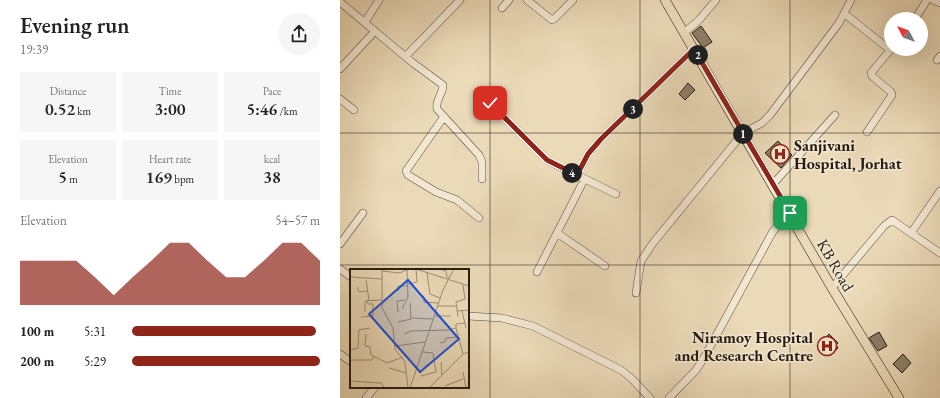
<!DOCTYPE html>
<meta charset="utf-8">
<style>
:root{--surface:#fff;--page:#f6f6f6;--text:#222;--muted:#767676;--accent:#8f2418}
body{margin:0;font-family:"EB Garamond",serif;background:var(--page);color:var(--text);height:100vh;display:flex;flex-direction:column;font-size:15px;white-space:nowrap}
*{box-sizing:border-box;margin:0}
p{font-size:13px;color:var(--muted)}
.icon{flex:none;width:22px;height:22px;fill:none;stroke:currentColor;stroke-width:2;stroke-linecap:round;stroke-linejoin:round}
.map{position:relative;flex:1;overflow:hidden}
.details{display:flex;flex-direction:column;background:var(--surface);width:340px}
.details>*{flex:none}
.needle{width:26px;rotate:311deg}
.buttons{position:absolute;left:544px;top:12px;display:grid;gap:8px}
.buttons a{display:grid;place-items:center;width:44px;height:44px;border-radius:50%;background:var(--surface);box-shadow:0 4px 16px #0002;font-size:20px}
.pin{position:absolute;display:grid;place-items:center;width:34px;height:34px;color:#fff;margin:-17px;border-radius:8px;box-shadow:0 2px 6px #0006}
.km{position:absolute;width:20px;height:20px;margin:-10px;border-radius:50%;background:#222;color:#fff;font-size:11px;line-height:20px;text-align:center}
.round{display:grid;place-items:center;flex:none;width:42px;height:42px;border-radius:21px;background:var(--page)}
.overview{display:flex;align-items:center;justify-content:space-between;height:68px;padding:0 20px}
h1{font-size:22px;font-weight:600;line-height:30px}
.stats{display:grid;grid-template-columns:repeat(3,1fr);gap:6px;height:68px;padding:4px 20px}
.stats div{display:grid;align-content:center;border-radius:0px;background:var(--page);text-align:center}
.stats b{font-size:17px;font-weight:600}
.stats small{font-size:11px;font-weight:400}
.stats p{font-size:11px}
.chart{height:112px;padding:8px 20px}
.chart p{display:flex;justify-content:space-between}
.chart svg{width:100%;height:72px;margin-top:4px;fill:var(--accent);opacity:.7}
ul{padding:0 20px;list-style:none;font-size:13px}
li{display:grid;grid-template-columns:64px 48px 1fr;align-items:center;height:30px}
li i{height:10px;border-radius:5px;background:var(--accent)}
main{display:flex;flex:1;min-height:0}
.map>svg:first-child{display:block}
.building{fill:#8c7f69;stroke:#261c13}
.lines{fill:none;stroke-linecap:round;stroke-linejoin:round}
.minor-casing{stroke:#574c3c;stroke-width:8}
.major-casing{stroke:#261c13;stroke-width:10}
.minor{stroke:#f2e7d1;stroke-width:7}
.major{stroke:#ebdab8;stroke-width:9}
.route-casing{stroke:#fff;stroke-width:8}
.route{stroke:#8f2418;stroke-width:5}
.grid{fill:none;stroke:#261c13;stroke-width:1;stroke-opacity:0.55}
.labels{text-anchor:middle;stroke-width:3;stroke-linejoin:round;paint-order:stroke}
.poi-label{font-size:16px;font-weight:bold;fill:#261c13;stroke:#f2e7d1;text-anchor:start}
.street-label{font-size:16px;fill:#261c13;stroke:#f2e7d1}
.inset-road{fill:none;stroke:#9c8e76;stroke-width:1}
.view{fill:#1d4ed8;fill-opacity:0.15;stroke:#1d4ed8;stroke-width:2}
.inset-edge{fill:none;stroke:#261c13;stroke-width:2}
</style>
<main>
<section class="details">
<div class="overview"><div><h1>Evening run</h1><p>19:39</p></div><a class="round"><svg class="icon" aria-label="share" viewBox="0 0 24 24"><path d="M12 15V3M7 8l5-5 5 5M5 13v7h14v-7"/></svg></a></div>
<div class="stats">
<div><p>Distance</p><b>0.52<small> km</small></b></div>
<div><p>Time</p><b>3:00</b></div>
<div><p>Pace</p><b>5:46<small> /km</small></b></div>
</div>
<div class="stats">
<div><p>Elevation</p><b>5<small> m</small></b></div>
<div><p>Heart rate</p><b>169<small> bpm</small></b></div>
<div><p>kcal</p><b>38</b></div>
</div>
<div class="chart"><p><span>Elevation</span>54–57 m</p>
<svg viewBox="0 0 160 44" preserveAspectRatio="none"><path d="M0 44V17L10 17L20 17L30 17L40 27L50 38L60 27L70 17L80 6L90 6L100 17L110 27L120 27L130 17L140 6L150 6L160 17V44z"/></svg>
</div>
<ul>
<li><b>100 m</b>5:31<i style="width:98%"></i></li>
<li><b>200 m</b>5:29<i style="width:100%"></i></li>
</ul>
</section>
<div class="map">
<svg width="600" height="398" viewBox="0 0 600 398">
<rect width="100%" height="100%" fill="#ebdab8"/>
<filter id="stains"><feTurbulence type="fractalNoise" baseFrequency=".005" numOctaves="4"/><feColorMatrix values="0 0 0 0 .2 0 0 0 0 .09 0 0 0 0 .02 0 0 0 .5 -.17"/></filter>
<radialGradient id="worn" r=".72"><stop offset=".6" stop-color="#630" stop-opacity="0"/><stop offset="1" stop-color="#630" stop-opacity=".3"/></radialGradient>
<path class="building" d="M361,26L372,42L363,48L352,33Z
M348,83L355,90L345,100L339,94Z
M438,141L452,155L441,168L425,153Z
M539,332L547,346L538,351L529,338Z
M489,334L498,343L496,345L498,348L490,356L478,345Z
M563,354L571,363L562,373L553,364Z"/>
<g class="lines">
<defs>
<path id="minor" d="M187,0L212,20L214,19L233,0
M593,0L600,3
M0,2L73,63L103,85C103,94 95,100 97,109L139,155L142,162V179
M162,8L169,0
M505,14L550,50
M575,19L587,0
M25,22L39,0
M344,33L359,20L376,0
M66,56L120,0
M597,60L600,56
M0,69L35,31
M0,99L14,110
M150,103L207,160L243,179V182L197,272
M103,118L66,171L68,175L96,192L117,200L139,218
M527,132L552,95L551,92L532,76L531,73L551,49
M237,175L248,154L261,139L354,49
M241,177L276,194
M433,184L495,115
M217,233L265,266
M571,233L600,191
M0,244L23,213
M0,269L11,277
M492,288L544,226L552,220L600,253
M296,293L301,261L313,243L403,133L422,123L430,115L499,23L511,0
M128,316L162,318L193,326L281,370L291,378L310,398
M0,354L11,362
M26,398L35,387
M329,398L356,370L364,358L432,233L440,223L450,213"/>
<path id="major" d="M325,0L492,288L559,398"/>
</defs>
<use href="#minor" class="minor-casing"/>
<use href="#major" class="major-casing"/>
<use href="#minor" class="minor"/>
<use href="#major" class="major"/>
</g>
<g class="lines">
<defs>
<path id="route" d="M150,103L207,160L237,175L248,154L261,139L354,49L450,213"/>
</defs>
<use href="#route" class="route-casing"/>
<use href="#route" class="route"/>
</g>
<path class="grid" d="M150,0V398M300,0V398M450,0V398M0,133H600M0,265H600"/>
<defs>
<symbol id="hospital-ring" viewBox="-11 -11 22 22"><circle r="9.5" fill="#f2e7d1" stroke="#8f2418" stroke-width="1.5"/><path d="M-5-5h3v3.5h4V-5h3V5h-3V1.5h-4V5h-3Z" fill="#8f2418"/></symbol>
</defs>
<g fill-rule="evenodd">
<use href="#hospital-ring" x="429" y="143" width="22" height="22"/>
<use href="#hospital-ring" x="476" y="335" width="22" height="22"/>
</g>
<g class="labels">
<g class="poi-label">
<text x="454" y="151">Sanjivani<tspan x="454" dy="18">Hospital, Jorhat</tspan></text>
<text x="473" y="343" text-anchor="end">Niramoy Hospital<tspan x="473" dy="18">and Research Centre</tspan></text>
</g>
<g class="street-label">
<text transform="translate(496 265) rotate(60)" y="6">KB Road</text>
</g>
</g>
<g transform="translate(10 269)">
<rect width="119" height="119" fill="#ebdab8"/>
<path class="inset-road" d="M32,0V39L43,59L45,80L55,93L58,119M66,0L119,17M89,0L96,2L97,8H99M32,2L50,4L58,0M77,4L80,25L90,29M0,8L32,10M16,11L19,31M58,15L67,13L66,0M7,18L9,23L17,22M48,22V17H58M71,27L74,28V33L88,34M87,37H106M52,40L58,28L57,1M107,42L119,41M112,42L116,59M15,43V32L31,31M48,43L47,32L55,31M85,47H101M11,48L23,47V35H18L17,31M108,48L106,33L115,30L113,16M61,49L83,50M48,53L61,50L60,34M106,59L113,85L119,83M16,65L15,77L20,78L21,86L37,94L53,88M54,65L61,62L99,61L106,59V55L115,54M90,74L95,73L96,69L108,68M45,77L75,73M0,81L8,79L9,61L20,59M0,91H22L25,87M39,99L56,104M113,103L116,119M92,106L113,85M71,107L86,103L83,84L73,83M0,112L31,114L34,119M95,117L113,110M60,119L93,21L104,0M79,119L92,106L91,93"/>
<path class="view" d="M58,11L109,70L70,103L19,45Z"/>
<rect width="119" height="119" class="inset-edge"/>
</g>
<rect width="100%" height="100%" filter="url(#stains)"/>
<rect width="100%" height="100%" fill="url(#worn)"/>
</svg>
<div class="buttons">
<a><svg class="needle" viewBox="-14 -14 28 28"><path d="M0-13l5 13h-10z" fill="#e53935"/><path d="M0 13l5-13h-10z" fill="#767676"/></svg></a>
</div>
<div class="pin" style="left:450px;top:213px;background:#1e9e55"><svg class="icon" aria-label="arrive" viewBox="0 0 24 24"><path d="M6 21V4h12l-3 4 3 4H6"/></svg></div>
<div class="pin" style="left:150px;top:103px;background:#d93025"><svg class="icon" aria-label="check" viewBox="0 0 24 24"><path d="M5 12l5 5 9-10"/></svg></div>
<b class="km" style="left:403px;top:134px">1</b>
<b class="km" style="left:358px;top:55px">2</b>
<b class="km" style="left:293px;top:109px">3</b>
<b class="km" style="left:232px;top:173px">4</b>
</div>
</main>
